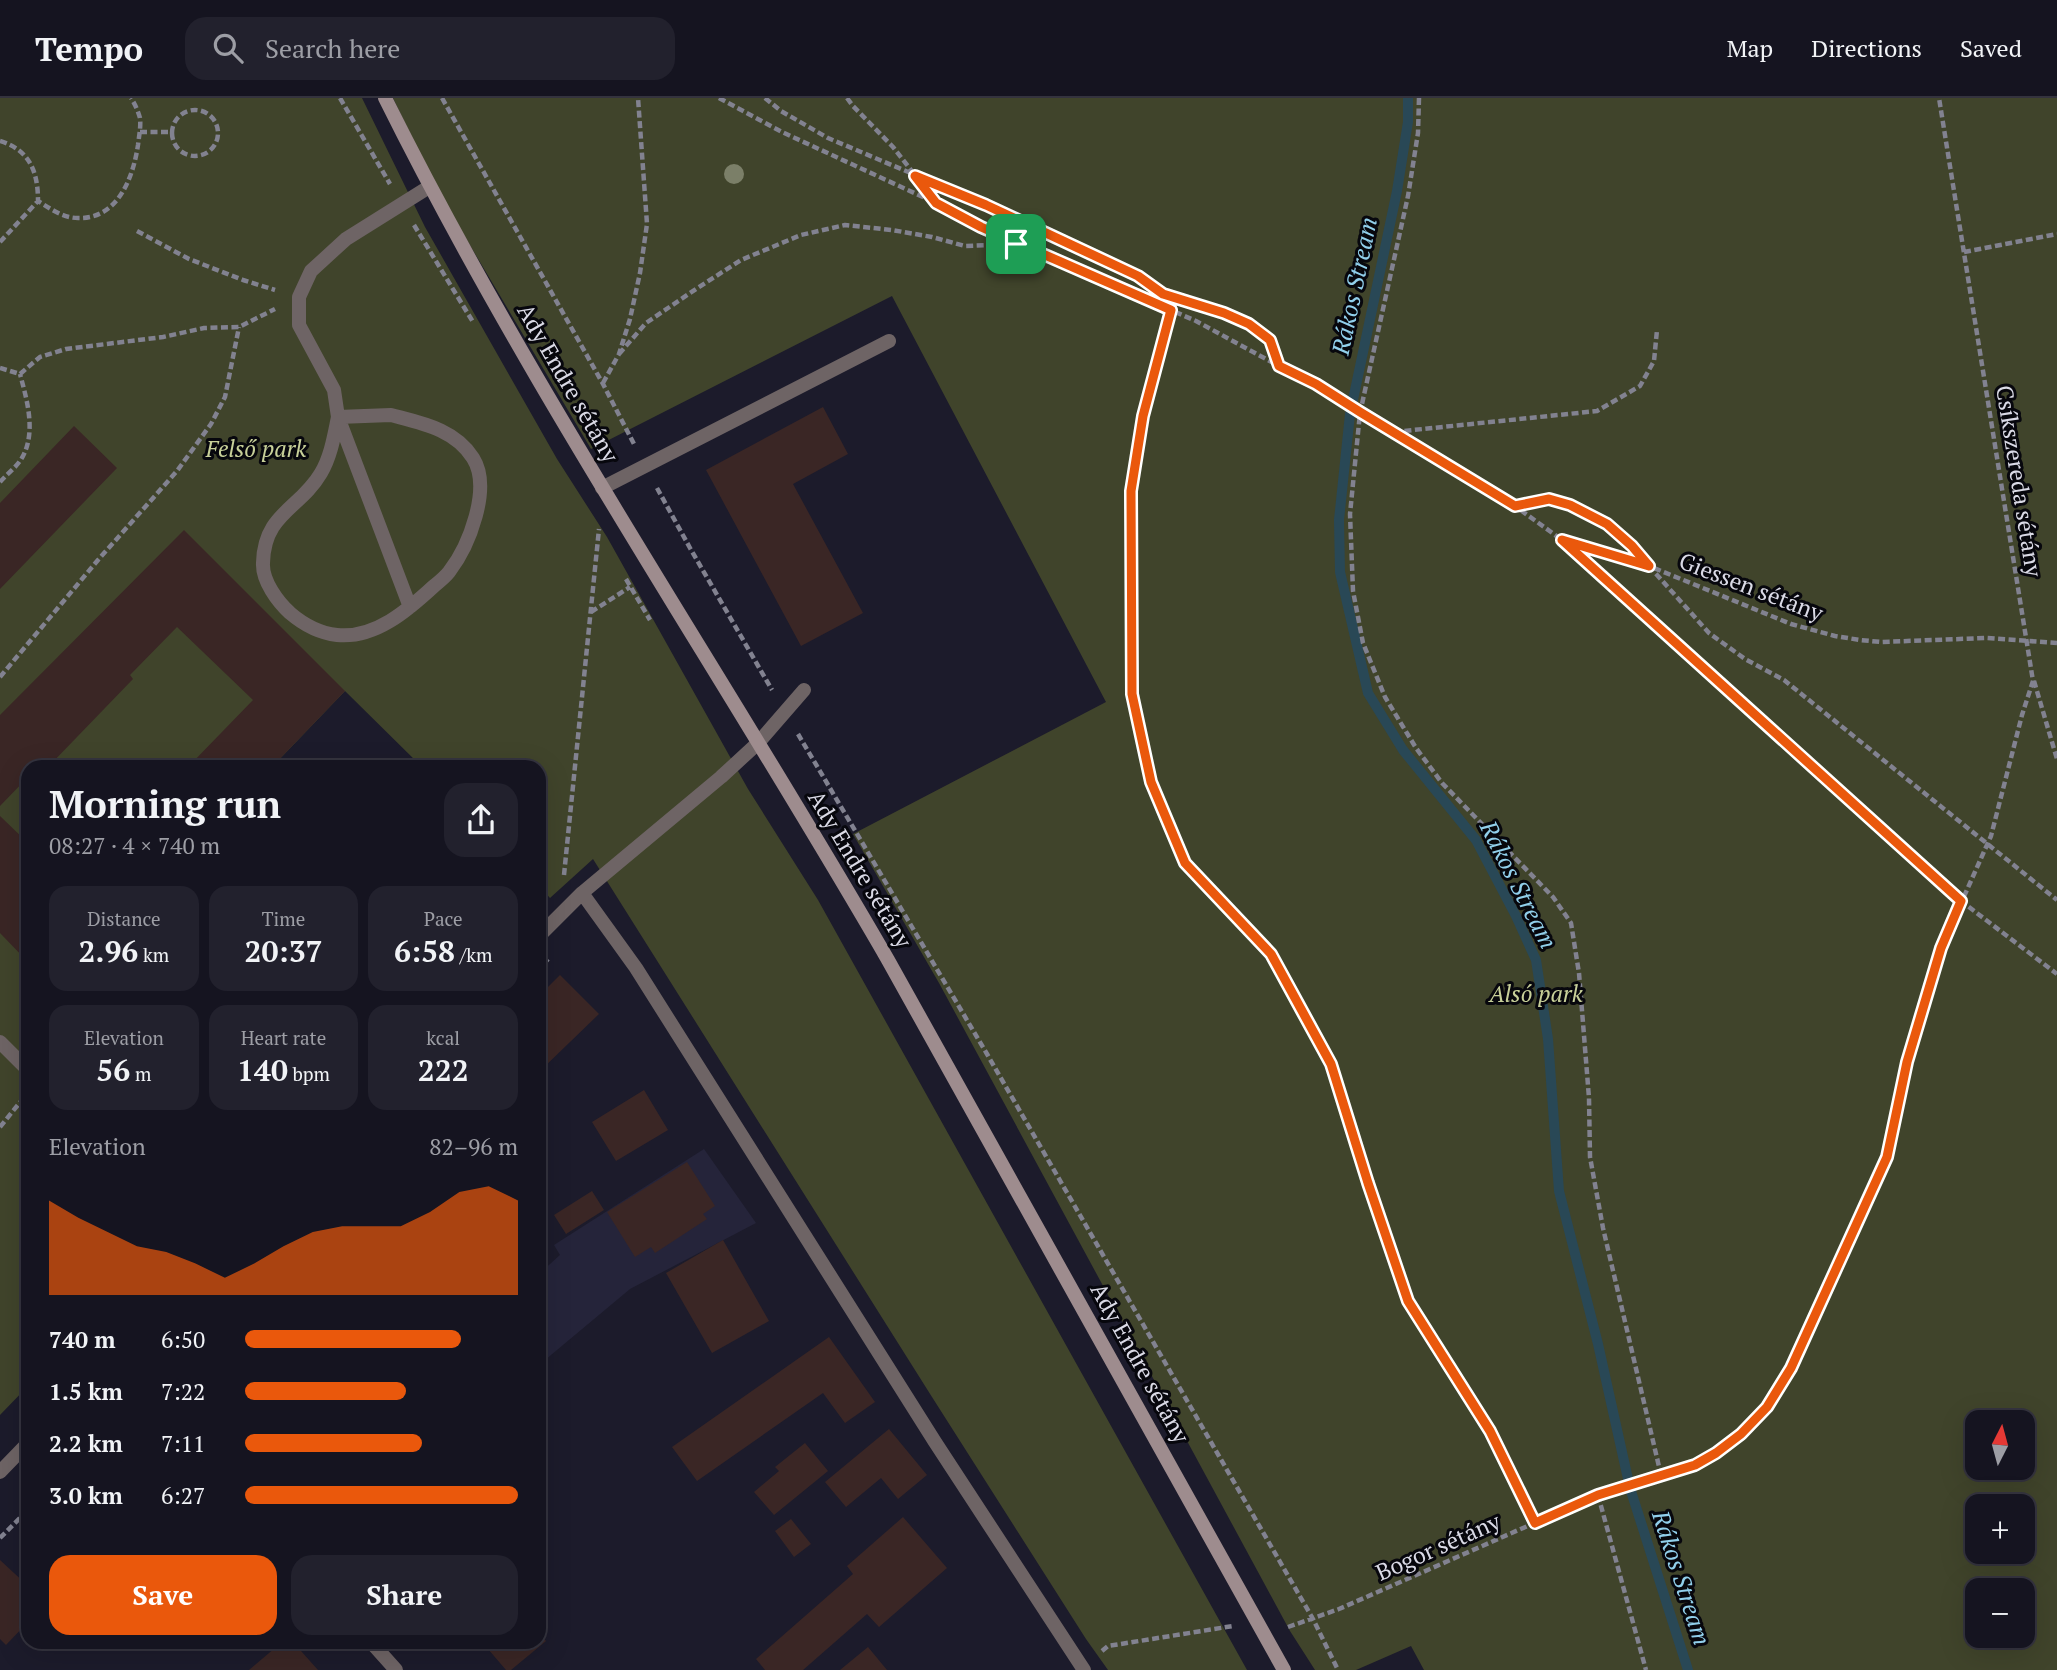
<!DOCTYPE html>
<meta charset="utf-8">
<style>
:root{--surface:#151420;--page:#22212d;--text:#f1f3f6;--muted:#9d9ea5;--line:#34333e;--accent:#ea580c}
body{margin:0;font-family:"PT Serif",serif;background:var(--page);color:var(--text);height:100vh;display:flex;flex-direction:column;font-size:26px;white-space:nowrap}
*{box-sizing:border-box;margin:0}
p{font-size:23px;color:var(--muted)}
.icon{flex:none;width:38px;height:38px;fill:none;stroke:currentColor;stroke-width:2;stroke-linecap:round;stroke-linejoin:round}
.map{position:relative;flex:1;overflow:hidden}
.sheet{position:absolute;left:21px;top:662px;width:525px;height:889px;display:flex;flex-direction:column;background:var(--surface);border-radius:21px;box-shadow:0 7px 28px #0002,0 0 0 2px var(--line)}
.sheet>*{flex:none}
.needle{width:46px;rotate:6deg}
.controls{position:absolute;left:1965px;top:1312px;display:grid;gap:14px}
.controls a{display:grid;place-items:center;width:70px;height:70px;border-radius:14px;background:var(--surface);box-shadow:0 7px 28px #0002,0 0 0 2px var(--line);font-size:35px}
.pin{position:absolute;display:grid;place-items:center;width:60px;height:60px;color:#fff;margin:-30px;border-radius:14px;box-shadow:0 4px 10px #0006}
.round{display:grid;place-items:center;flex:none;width:74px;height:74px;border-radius:21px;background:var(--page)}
.summary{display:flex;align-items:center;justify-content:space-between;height:119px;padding:0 28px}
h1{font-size:38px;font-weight:700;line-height:52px}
.figures{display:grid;grid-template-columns:repeat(3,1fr);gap:10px;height:119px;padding:7px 28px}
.figures div{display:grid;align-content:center;border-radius:18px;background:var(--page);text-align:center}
.figures b{font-size:30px;font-weight:700}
.figures small{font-size:19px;font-weight:400}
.figures p{font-size:19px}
.chart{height:196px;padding:14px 28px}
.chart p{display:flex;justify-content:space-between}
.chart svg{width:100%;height:126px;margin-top:7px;fill:var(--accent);opacity:.7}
.button{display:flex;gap:14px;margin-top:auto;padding:14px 28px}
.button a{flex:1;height:80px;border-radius:21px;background:var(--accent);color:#fff;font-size:28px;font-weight:700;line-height:80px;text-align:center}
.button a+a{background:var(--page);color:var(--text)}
ul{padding:0 28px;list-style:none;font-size:23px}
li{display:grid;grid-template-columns:112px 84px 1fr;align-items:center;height:52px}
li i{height:18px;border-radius:9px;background:var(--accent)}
header{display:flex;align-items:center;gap:42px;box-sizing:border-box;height:98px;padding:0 35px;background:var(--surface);border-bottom:2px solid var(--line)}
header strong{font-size:33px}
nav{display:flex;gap:38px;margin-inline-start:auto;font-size:24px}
.search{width:490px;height:63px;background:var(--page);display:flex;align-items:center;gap:18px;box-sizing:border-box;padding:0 24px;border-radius:21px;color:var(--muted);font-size:26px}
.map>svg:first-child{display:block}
.built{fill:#25243a}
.green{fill:#40442b;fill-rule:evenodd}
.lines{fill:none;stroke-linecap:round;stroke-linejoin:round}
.stream{stroke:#294856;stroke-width:10}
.building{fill:#3a2625}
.path{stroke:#828290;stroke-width:4.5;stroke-dasharray:7 3.5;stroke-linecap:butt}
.lane{stroke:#6e6465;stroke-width:14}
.street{stroke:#6e6465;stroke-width:14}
.secondary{stroke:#9e8c8e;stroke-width:14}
.tree{fill:#7b7f68}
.route-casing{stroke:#fff;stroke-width:14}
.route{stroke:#ea580c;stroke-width:9}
.labels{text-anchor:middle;stroke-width:6;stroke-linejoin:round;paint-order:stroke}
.street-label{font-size:23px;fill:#dadae6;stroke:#07070d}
.park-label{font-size:23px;font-style:italic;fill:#c8d099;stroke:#07070d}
.water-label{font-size:24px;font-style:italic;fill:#91cfeb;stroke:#07070d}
</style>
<header>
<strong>Tempo</strong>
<div class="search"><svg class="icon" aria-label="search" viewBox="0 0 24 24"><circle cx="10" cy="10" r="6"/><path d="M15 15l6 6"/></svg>Search here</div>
<nav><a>Map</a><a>Directions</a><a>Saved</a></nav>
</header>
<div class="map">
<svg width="2057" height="1572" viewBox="0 0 2057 1572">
<rect width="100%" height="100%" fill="#1c1b2b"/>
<path class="built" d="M704,1051L756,1125L630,1191L539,1267V1176L560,1157L554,1147Z"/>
<path class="green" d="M0,0H362L425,129L557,361L607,439L748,691L818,802L1247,1572H1108L1086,1541L932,1299L593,761L550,800L539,788V668H421L345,593L273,668H28V1288L0,1317Z
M393,0H2057V1572H1424L1411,1548L1356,1572H1315L1290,1533L939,885L853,736L1106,604L892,198L591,351L436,90ZM1978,1325H2023V1370H1978ZM1978,1409H2023V1454H1978ZM1978,1493H2023V1538H1978Z"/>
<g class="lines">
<path class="stream" d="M1408,0V24L1397,93L1350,316L1339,422L1340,474L1368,595L1403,652L1476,742L1516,818L1536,862L1548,941L1559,1093L1598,1246L1630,1390L1688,1572"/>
</g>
<path class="building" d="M823,309L848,356L793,386L863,515L801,548L706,372Z
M74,328L117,370L0,491V405Z
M184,432L345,593L273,668H189L253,602L177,529L130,577L133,581L49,668H43L41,666L38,668H28V679L0,708V617Z
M0,718L28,745V864L0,835Z
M560,877L599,916L539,974V898Z
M644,992L668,1032L616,1063L592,1024Z
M687,1064L715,1108L703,1116L707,1121L655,1155L651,1149L635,1159L607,1114Z
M592,1093L604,1112L566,1136L554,1117Z
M723,1142L769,1223L712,1255L666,1175Z
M829,1239L875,1304L845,1325L823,1295L697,1383L672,1349Z
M889,1331L927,1377L898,1401L881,1380L846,1409L825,1384Z
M805,1345L828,1373L774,1417L754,1394L779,1373L775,1369Z
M903,1419L947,1470L879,1529L867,1516L803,1572H765L756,1561L853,1476L847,1468Z
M791,1421L811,1446L794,1459L775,1433Z
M0,1462L28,1488V1524L6,1547L0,1541Z
M539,1535L546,1543L511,1572H506L482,1544H539Z
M282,1544H293L318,1572H249Z
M868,1549L887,1572H840Z"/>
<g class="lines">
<path class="path" d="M340,0L390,86
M442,0L603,286L635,348
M719,0L782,34L936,105L981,129L1196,223L1279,268L1316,286L1515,408L1562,442L1961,803L2057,876
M765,0L781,13L828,40L986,107L1138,178L1163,196L1224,215L1249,226L1270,242L1279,267
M847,0L853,8L893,49L935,103
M1419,0L1418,35L1408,98L1360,315L1350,416L1353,493L1363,545L1385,599L1416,650L1442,685L1553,799L1571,825L1579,875L1589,1000L1590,1059L1603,1130L1661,1377
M172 35a23 23 0 1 1 46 0a23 23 0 1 1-46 0Z
M140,34H172
M0,43C30,52 38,74 38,103
M414,127L473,224
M137,133L189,161L243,182L275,192
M0,144L38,103C51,111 63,120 78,120C118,121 133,80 138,47C139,38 141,29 140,20C138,13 135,6 131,0
M1964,154L2057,136
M1171,212L1143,318L1131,393L1132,596L1151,684L1185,765L1271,856L1331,966L1368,1085L1408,1203L1490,1333L1535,1425
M619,256L646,225L696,191L741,162L801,137L845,127L892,132L932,139L965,148L1016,146
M0,270L20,276L40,259L66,251L163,239L204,230L239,229L275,211
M603,285L619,256L630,221L640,175L647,126L638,0
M1394,334L1597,313L1640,288L1654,263L1657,232
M0,384C7,376 18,368 23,358C36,333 27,302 20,276
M657,390L690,450L772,592
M1515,408L1549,401L1570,407L1607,426L1631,448L1709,535L1745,561L1784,582L2057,802
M1564,442L1649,468L1791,526L1835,538L1860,542L1881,544L1986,540L2057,545
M626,481L650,522
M591,514L630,489
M0,579L98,462L177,373L211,326L225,299L239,229
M2034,583L2057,661
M798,636L987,956L1313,1521L1338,1572
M564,777L599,431
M539,871L548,861
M0,1029L26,997
M1598,1397L1646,1572
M0,1440L28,1412
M1288,1529L1339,1511L1598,1397L1695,1367L1716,1355L1741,1336L1767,1309L1791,1270L1887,1059L1907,964L1941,850L1991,738L2022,617L2033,583L1939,0
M1102,1553L1108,1548L1233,1528"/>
<path class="lane" d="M391,317C421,325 455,331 473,360C492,390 469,448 449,474C445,479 439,484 434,488C408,512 375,541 337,537C319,535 304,527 290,515C278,504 262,483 263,465C264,415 300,411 321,375C331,358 334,338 338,319Z
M602,390L889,243
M410,509L338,319L334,292L299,227V199L311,173L346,141L429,89
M758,645L804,592
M0,944L28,972"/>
<path class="street" d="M582,795L636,870L935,1344L1084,1572
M539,838L582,795L721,679L758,645
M0,1374L28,1345
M371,1544L396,1572"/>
<path class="secondary" d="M385,0C533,298 722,574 888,862L1284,1572"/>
</g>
<circle class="tree" cx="734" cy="76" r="10"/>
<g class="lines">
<defs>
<path id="route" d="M915,78L986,107L1138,178L1163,196L1224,215L1249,226L1270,242L1279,268L1316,286L1360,314L1515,408L1549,401L1570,407L1607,426L1632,448L1649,468L1562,442L1961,803L1941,850L1907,964L1887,1059L1791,1270L1767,1309L1741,1336L1716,1355L1695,1367L1598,1397L1535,1425L1490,1333L1408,1203L1368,1085L1331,966L1271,856L1185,765L1151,684L1132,596L1131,393L1143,318L1171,212L981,129L936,105Z"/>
</defs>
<use href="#route" class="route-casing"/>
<use href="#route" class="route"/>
</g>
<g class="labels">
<g class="street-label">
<text transform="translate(568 285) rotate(60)" y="8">Ady Endre sétány</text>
<text transform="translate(2019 383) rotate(81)" y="8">Csíkszereda sétány</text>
<text transform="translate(1751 489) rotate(21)" y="8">Giessen sétány</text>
<text transform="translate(860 771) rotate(59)" y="8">Ady Endre sétány</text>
<text transform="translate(1140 1265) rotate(61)" y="8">Ady Endre sétány</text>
<text transform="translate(1438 1449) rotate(-24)" y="8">Bogor sétány</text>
</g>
<g class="park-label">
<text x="256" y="359">Felső park</text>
<text x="1536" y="904">Alsó park</text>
</g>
<g class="water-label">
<text transform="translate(1355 188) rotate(-78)" y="8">Rákos Stream</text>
<text transform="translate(1518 787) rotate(63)" y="8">Rákos Stream</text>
<text transform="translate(1681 1480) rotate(72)" y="8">Rákos Stream</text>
</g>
</g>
</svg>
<div class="controls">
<a><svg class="needle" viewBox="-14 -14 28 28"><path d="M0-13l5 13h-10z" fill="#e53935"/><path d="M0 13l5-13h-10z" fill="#9d9ea5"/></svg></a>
<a>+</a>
<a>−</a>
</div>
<div class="pin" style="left:1016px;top:146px;background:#1e9e55"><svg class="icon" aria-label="arrive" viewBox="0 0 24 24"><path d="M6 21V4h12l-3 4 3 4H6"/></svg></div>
<section class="sheet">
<div class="summary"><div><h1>Morning run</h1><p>08:27 · 4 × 740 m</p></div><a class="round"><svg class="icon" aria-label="share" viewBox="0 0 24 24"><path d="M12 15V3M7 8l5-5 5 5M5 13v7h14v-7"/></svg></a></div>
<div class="figures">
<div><p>Distance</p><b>2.96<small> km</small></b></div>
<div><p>Time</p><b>20:37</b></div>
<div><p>Pace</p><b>6:58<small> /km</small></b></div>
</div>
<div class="figures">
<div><p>Elevation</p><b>56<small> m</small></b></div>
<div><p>Heart rate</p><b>140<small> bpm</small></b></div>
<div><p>kcal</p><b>222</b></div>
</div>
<div class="chart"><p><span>Elevation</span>82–96 m</p>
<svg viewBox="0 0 160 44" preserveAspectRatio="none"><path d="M0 44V11L10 17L20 22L30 27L40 29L50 33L60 38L70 33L80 27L90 22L100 20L110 20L120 20L130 15L140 8L150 6L160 11V44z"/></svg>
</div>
<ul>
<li><b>740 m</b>6:50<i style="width:79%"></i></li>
<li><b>1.5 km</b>7:22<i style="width:59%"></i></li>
<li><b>2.2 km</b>7:11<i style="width:65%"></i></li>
<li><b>3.0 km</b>6:27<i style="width:100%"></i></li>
</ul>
<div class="button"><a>Save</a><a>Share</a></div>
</section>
</div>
